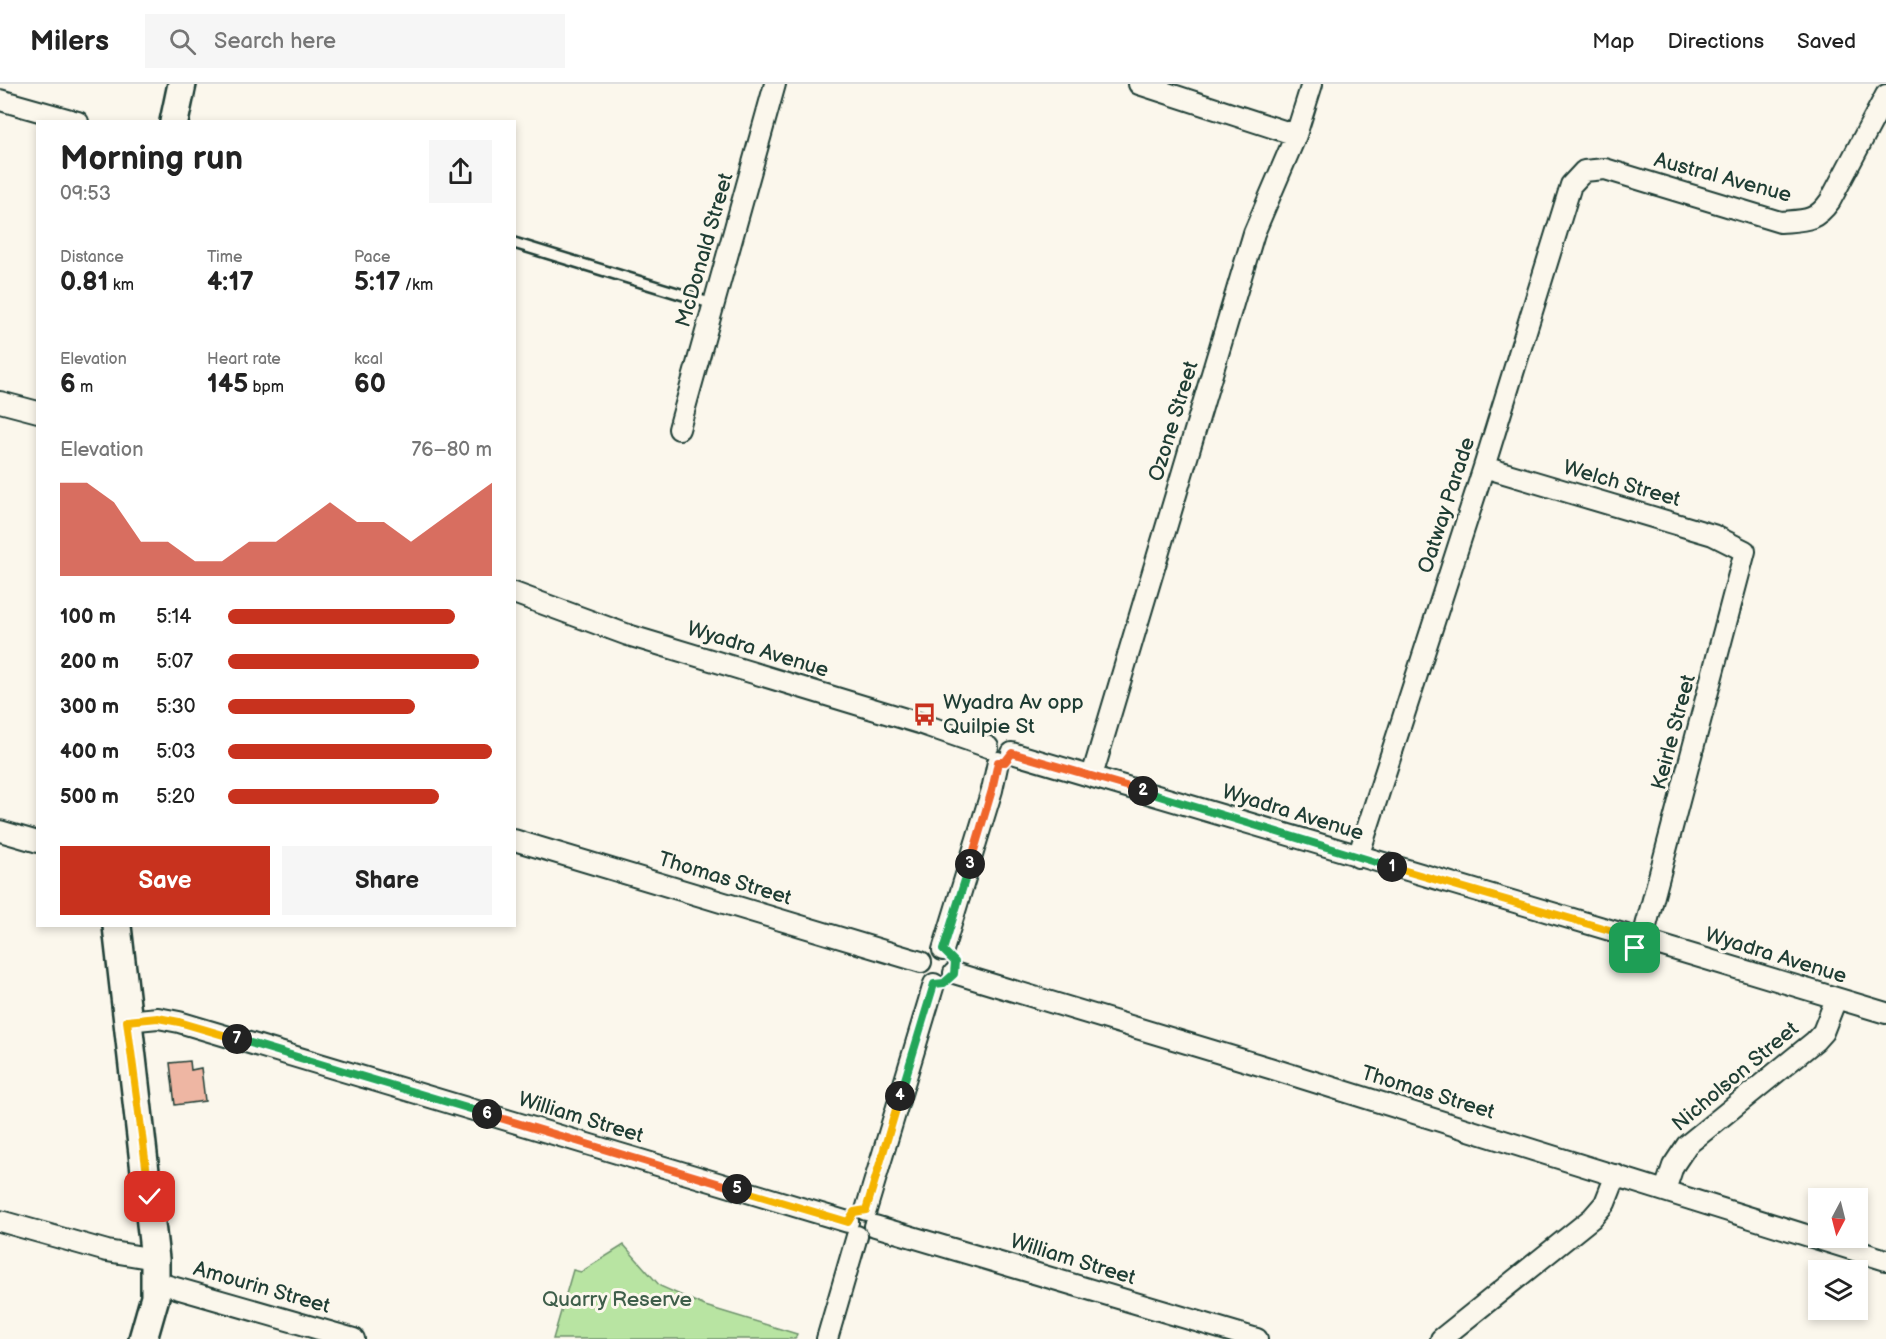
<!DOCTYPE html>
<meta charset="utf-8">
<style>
:root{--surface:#fff;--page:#f6f6f6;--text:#222;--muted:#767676;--line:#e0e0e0;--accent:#c8321e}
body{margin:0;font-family:"Balsamiq Sans",sans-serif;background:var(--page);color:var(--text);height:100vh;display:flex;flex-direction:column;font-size:22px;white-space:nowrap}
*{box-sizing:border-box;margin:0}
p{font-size:20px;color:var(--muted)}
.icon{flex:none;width:33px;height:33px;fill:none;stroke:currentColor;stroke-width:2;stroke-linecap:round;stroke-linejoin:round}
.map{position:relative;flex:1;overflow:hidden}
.side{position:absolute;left:36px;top:36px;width:480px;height:807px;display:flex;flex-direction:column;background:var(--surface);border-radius:0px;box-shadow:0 3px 9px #0003}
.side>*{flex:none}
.needle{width:39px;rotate:187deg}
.buttons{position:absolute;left:1808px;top:1104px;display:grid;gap:12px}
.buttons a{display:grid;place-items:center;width:60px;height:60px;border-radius:0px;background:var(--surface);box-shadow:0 3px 9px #0003;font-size:30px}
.pin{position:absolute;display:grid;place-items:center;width:51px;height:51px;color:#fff;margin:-26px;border-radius:12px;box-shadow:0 3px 9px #0006}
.km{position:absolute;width:30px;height:30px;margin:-15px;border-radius:50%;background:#222;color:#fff;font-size:16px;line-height:30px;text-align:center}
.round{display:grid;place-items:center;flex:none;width:63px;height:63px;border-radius:0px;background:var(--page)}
.summary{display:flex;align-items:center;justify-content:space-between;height:102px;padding:0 24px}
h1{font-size:33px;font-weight:700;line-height:45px}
.figures{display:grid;grid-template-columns:repeat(3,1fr);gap:9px;height:102px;padding:6px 24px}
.figures div{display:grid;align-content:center}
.figures b{font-size:26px;font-weight:700}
.figures small{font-size:16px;font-weight:400}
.figures p{font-size:16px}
.chart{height:168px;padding:12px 24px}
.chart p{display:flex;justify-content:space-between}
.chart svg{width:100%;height:108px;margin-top:6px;fill:var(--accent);opacity:.7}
.primary-button{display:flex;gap:12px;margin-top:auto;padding:12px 24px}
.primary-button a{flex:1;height:69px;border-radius:0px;background:var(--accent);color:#fff;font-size:24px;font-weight:700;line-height:69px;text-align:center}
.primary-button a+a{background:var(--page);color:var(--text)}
ul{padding:0 24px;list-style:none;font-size:20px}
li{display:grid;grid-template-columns:96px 72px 1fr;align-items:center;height:45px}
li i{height:15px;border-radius:8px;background:var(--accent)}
header{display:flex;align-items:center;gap:36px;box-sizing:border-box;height:84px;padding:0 30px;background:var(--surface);border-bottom:2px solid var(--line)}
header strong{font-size:28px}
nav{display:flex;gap:33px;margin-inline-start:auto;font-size:21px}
.search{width:420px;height:54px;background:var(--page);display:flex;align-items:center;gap:15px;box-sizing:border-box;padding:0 21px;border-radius:0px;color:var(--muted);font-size:22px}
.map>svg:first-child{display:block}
.green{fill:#b8e4a2;stroke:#6c906b;stroke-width:1.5}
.building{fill:#eeb6a3;stroke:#1f3d34;stroke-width:1.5}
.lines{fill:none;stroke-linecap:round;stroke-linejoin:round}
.lane-casing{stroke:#1f3d34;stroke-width:14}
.street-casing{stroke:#1f3d34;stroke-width:24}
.secondary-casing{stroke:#1f3d34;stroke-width:32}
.lane{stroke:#fbf7ec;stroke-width:9}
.street{stroke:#fbf7ec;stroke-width:20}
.secondary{stroke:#fbf7ec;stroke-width:27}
.split-1-casing{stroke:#fff;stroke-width:12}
.split-2-casing{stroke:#fff;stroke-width:12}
.split-3-casing{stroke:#fff;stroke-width:12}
.split-4-casing{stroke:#fff;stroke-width:12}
.split-5-casing{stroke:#fff;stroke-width:12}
.split-6-casing{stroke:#fff;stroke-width:12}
.split-7-casing{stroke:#fff;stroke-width:12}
.split-8-casing{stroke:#fff;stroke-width:12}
.split-1{stroke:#f5b400;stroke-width:8}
.split-2{stroke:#22a559;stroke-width:8}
.split-3{stroke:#f0652b;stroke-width:8}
.split-4{stroke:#22a559;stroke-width:8}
.split-5{stroke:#f5b400;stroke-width:8}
.split-6{stroke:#f0652b;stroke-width:8}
.split-7{stroke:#22a559;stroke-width:8}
.split-8{stroke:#f5b400;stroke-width:8}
.labels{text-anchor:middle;stroke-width:6;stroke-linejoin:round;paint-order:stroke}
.street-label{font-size:21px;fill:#1f3d34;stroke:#fbf7ec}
.poi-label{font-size:21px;fill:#1f3d34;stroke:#fbf7ec;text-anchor:start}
.park-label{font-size:21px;fill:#3e5e4a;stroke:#fbf7ec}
</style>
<header>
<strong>Milers</strong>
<div class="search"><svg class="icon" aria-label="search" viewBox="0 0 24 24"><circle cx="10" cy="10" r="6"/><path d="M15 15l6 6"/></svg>Search here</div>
<nav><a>Map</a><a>Directions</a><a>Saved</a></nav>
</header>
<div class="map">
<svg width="1886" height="1255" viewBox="0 0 1886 1255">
<rect width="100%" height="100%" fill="#fbf7ec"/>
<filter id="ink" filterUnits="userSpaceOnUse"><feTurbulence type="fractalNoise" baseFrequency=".0167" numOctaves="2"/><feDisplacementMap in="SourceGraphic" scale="12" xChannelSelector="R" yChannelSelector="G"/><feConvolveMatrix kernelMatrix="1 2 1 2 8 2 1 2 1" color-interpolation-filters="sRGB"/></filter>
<g filter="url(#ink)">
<path class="green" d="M624,1161L660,1202L705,1222L797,1250L795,1255H553L573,1186L581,1188Z"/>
<path class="building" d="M190,977L191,986L201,984L205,1017L175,1021L170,979Z"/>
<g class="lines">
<defs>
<path id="lane" d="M514,159L713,220"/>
<path id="street" d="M1139,0L1296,51
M0,16L78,38
M0,318L38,328
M679,345L775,0
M1484,383L1713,451L1745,467L1646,842
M514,509L628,551L919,639L988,663
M1012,669L1630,852
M1092,692L1254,149L1296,51L1312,0
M0,747L38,758
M514,756L921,878
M1358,773L1484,383L1571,101L1584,87L1605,85L1780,138C1805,136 1815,138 1830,117L1886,11
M1653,859L1886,929
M943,866L992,706L998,678
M954,889L1273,985L1886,1176
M127,937L158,934L179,938L848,1138
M1665,1106L1673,1082L1687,1061L1815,957L1823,948L1836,915
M866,1126L934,900
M0,1137L107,1167L155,1175
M875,1142L1257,1255
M155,1198L354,1255
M827,1255L857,1152
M1441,1255L1592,1134L1605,1119L1616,1091"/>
<path id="secondary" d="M174,38L182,0
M117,842L155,1175V1213L143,1255"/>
</defs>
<use href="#lane" class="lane-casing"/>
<use href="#street" class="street-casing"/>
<use href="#secondary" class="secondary-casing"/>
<use href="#lane" class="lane"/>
<use href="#street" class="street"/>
<use href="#secondary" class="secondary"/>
</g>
</g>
<g class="lines" filter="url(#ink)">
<defs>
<path id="split-1" d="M1392,783L1630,852L1635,864"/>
<path id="split-2" d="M1143,707L1392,783"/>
<path id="split-3" d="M970,780L992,706L998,678H1005L1012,669L1143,707"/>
<path id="split-4" d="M900,1012L934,900L944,899L954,890L955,878L943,866L970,780"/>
<path id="split-5" d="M737,1105L848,1138L854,1128L866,1126L900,1012"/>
<path id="split-6" d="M487,1030L737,1105"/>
<path id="split-7" d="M237,955L487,1030"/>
<path id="split-8" d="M150,1113L127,937L158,934L179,938L237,955"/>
</defs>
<use href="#split-1" class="split-1-casing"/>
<use href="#split-2" class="split-2-casing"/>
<use href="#split-3" class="split-3-casing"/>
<use href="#split-4" class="split-4-casing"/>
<use href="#split-5" class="split-5-casing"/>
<use href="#split-6" class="split-6-casing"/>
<use href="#split-7" class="split-7-casing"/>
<use href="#split-8" class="split-8-casing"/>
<use href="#split-1" class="split-1"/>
<use href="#split-2" class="split-2"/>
<use href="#split-3" class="split-3"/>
<use href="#split-4" class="split-4"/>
<use href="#split-5" class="split-5"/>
<use href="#split-6" class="split-6"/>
<use href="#split-7" class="split-7"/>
<use href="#split-8" class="split-8"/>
</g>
<defs>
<symbol id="bus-bare" viewBox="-9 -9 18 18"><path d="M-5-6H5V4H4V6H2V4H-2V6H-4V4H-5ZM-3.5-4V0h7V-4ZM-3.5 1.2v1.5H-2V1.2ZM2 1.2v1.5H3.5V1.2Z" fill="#c8321e" stroke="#fbf7ec" stroke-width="2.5" paint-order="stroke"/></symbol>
</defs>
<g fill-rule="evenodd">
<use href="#bus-bare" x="908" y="614" width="33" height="33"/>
</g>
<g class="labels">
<g class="street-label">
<text transform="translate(1723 93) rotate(15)" y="7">Austral Avenue</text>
<text transform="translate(704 166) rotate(-74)" y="7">McDonald Street</text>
<text transform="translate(1173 337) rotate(-73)" y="7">Ozone Street</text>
<text transform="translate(1622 399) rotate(16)" y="7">Welch Street</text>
<text transform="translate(1446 421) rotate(-72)" y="7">Oatway Parade</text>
<text transform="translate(758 565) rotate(17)" y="7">Wyadra Avenue</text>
<text transform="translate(1673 648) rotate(-75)" y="7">Keirle Street</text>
<text transform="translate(1293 728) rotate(17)" y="7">Wyadra Avenue</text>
<text transform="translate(725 794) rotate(17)" y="7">Thomas Street</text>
<text transform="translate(1776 871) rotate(17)" y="7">Wyadra Avenue</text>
<text transform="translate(1735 992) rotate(-40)" y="7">Nicholson Street</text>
<text transform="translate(1428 1008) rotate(17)" y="7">Thomas Street</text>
<text transform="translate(581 1033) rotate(17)" y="7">William Street</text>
<text transform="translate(1073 1175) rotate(17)" y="7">William Street</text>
<text transform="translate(262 1203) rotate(16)" y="7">Amourin Street</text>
</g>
<g class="poi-label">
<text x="943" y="625">Wyadra Av opp<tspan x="943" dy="24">Quilpie St</tspan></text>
</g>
<g class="park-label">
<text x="617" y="1222">Quarry Reserve</text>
</g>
</g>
</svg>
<div class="buttons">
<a><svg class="needle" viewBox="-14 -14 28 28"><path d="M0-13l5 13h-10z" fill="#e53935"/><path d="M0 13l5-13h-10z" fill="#767676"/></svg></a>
<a><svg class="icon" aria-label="layers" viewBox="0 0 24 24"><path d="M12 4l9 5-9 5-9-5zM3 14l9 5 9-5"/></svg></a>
</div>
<div class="pin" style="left:1635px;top:864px;background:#1e9e55"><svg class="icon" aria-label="arrive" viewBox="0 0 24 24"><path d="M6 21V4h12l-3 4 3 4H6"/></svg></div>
<div class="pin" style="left:150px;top:1113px;background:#d93025"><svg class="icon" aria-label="check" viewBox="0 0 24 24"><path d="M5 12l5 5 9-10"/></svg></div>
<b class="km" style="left:1392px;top:783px">1</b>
<b class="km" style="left:1143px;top:707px">2</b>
<b class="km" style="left:970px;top:780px">3</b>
<b class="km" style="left:900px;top:1012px">4</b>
<b class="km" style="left:737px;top:1105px">5</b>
<b class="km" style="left:487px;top:1030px">6</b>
<b class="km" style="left:237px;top:955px">7</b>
<section class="side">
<div class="summary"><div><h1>Morning run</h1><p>09:53</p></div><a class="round"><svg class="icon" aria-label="share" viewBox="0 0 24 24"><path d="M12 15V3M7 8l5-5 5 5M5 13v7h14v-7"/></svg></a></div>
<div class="figures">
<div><p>Distance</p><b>0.81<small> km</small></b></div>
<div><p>Time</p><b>4:17</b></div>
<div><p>Pace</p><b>5:17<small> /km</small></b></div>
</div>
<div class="figures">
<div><p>Elevation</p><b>6<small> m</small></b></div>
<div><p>Heart rate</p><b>145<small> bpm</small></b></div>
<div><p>kcal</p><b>60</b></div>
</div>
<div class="chart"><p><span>Elevation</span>76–80 m</p>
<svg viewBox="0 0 160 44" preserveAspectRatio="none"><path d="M0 44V6L10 6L20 14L30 30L40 30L50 38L60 38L70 30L80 30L90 22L100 14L110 22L120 22L130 30L140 22L150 14L160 6V44z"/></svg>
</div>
<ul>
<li><b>100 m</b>5:14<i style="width:86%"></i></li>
<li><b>200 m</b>5:07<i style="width:95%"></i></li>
<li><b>300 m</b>5:30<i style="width:71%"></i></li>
<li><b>400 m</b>5:03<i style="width:100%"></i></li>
<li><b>500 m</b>5:20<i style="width:80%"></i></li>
</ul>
<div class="primary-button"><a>Save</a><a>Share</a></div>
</section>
</div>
